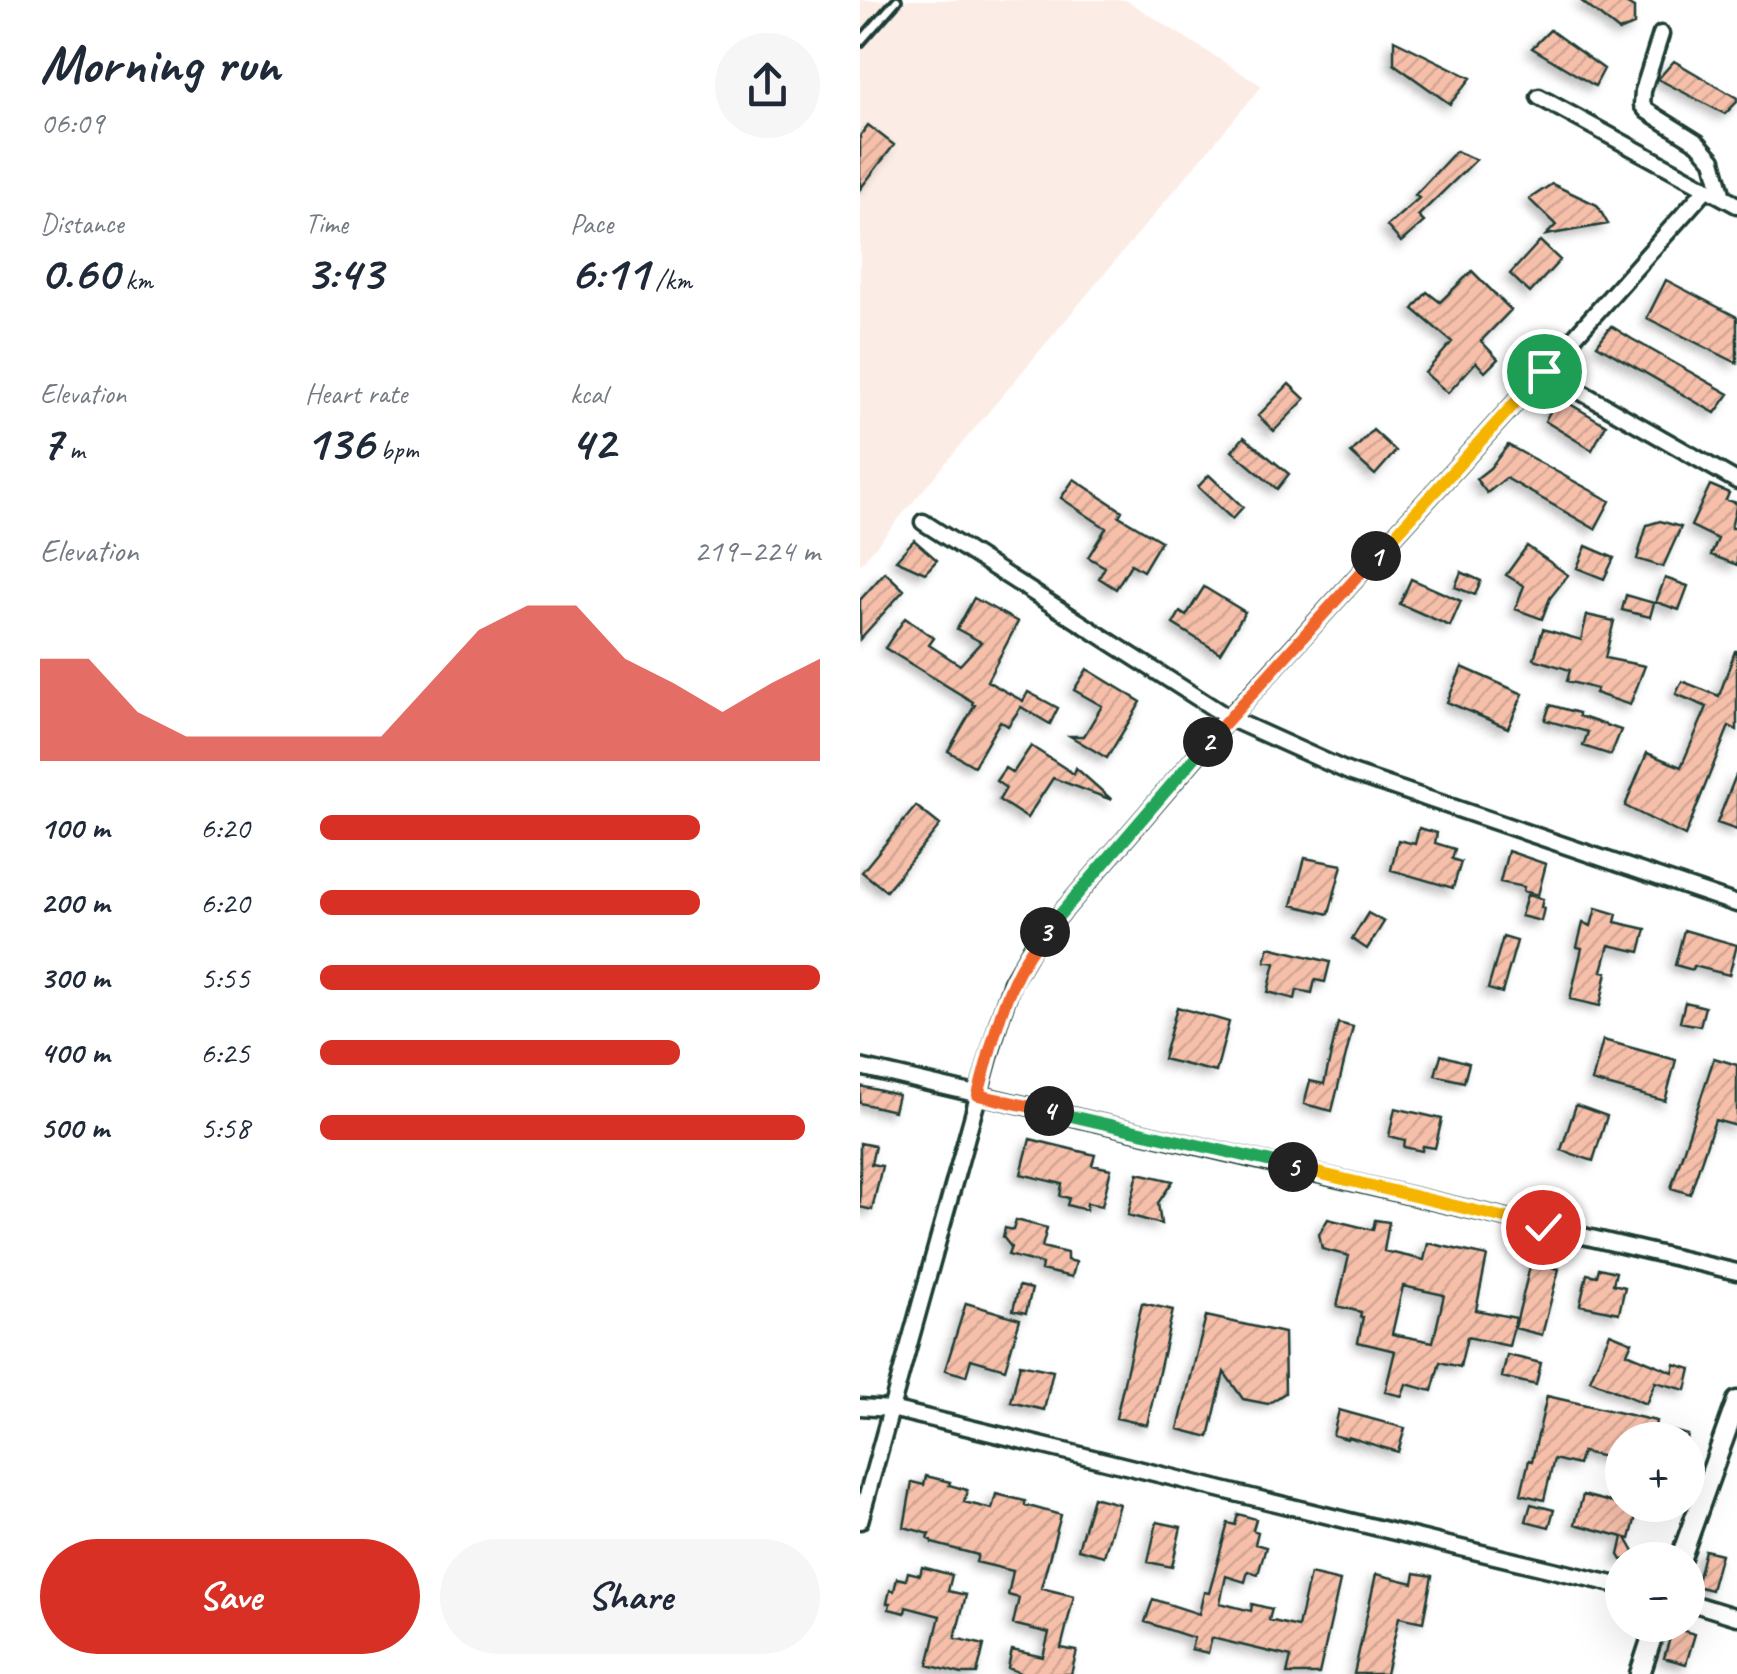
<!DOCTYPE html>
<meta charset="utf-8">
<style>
:root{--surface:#fff;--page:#f6f6f7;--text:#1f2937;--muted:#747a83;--accent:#d93025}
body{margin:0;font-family:Caveat,sans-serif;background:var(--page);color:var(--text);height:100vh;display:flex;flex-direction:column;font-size:38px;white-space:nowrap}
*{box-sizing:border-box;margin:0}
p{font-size:32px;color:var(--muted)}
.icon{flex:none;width:55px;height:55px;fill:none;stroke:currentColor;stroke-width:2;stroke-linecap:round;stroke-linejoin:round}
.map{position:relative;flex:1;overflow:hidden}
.side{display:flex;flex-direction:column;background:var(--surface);width:860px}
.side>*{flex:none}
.fabs{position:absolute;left:745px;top:1422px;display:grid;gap:20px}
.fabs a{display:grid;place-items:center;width:100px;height:100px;border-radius:50%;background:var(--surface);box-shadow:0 10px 40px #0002;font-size:50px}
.pin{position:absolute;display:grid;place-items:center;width:85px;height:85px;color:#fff;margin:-42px;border:5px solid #fff;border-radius:50%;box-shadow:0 2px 10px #0007}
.km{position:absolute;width:50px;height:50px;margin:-25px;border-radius:50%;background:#222;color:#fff;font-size:28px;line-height:50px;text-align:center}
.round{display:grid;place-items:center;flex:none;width:105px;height:105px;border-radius:52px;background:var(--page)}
.head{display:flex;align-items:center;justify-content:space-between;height:170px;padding:0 40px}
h1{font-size:55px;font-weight:700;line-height:75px}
.figures{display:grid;grid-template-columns:repeat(3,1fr);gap:15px;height:170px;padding:10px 40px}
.figures div{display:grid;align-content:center}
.figures b{font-size:50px;font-weight:700}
.figures small{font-size:28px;font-weight:400}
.figures p{font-size:28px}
.chart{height:280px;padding:20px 40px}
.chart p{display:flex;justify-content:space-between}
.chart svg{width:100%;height:180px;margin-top:10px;fill:var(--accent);opacity:.7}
.primary-button{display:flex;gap:20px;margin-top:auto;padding:20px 40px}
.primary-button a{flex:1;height:115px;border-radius:60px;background:var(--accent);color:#fff;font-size:40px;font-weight:700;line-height:115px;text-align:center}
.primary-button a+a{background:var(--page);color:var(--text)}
ul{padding:0 40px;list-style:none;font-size:32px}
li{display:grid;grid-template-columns:160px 120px 1fr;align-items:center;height:75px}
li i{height:25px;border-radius:12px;background:var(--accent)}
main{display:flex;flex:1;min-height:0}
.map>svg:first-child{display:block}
.built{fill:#fcece6}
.building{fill:url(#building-hatch);stroke:#1f3d34;stroke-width:2.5;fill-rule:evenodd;filter:url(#shadow)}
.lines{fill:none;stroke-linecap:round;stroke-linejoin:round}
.service-casing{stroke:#1f3d34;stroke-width:14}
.minor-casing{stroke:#1f3d34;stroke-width:21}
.tertiary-casing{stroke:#1f3d34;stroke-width:25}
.service{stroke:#fff;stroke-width:6}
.minor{stroke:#fff;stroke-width:14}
.tertiary{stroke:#fff;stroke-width:18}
.split-1-casing{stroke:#fff;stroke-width:20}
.split-2-casing{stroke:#fff;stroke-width:20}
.split-3-casing{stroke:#fff;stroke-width:20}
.split-4-casing{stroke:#fff;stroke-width:20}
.split-5-casing{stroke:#fff;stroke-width:20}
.split-6-casing{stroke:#fff;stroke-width:20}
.split-1{stroke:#f5b400;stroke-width:12}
.split-2{stroke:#f0652b;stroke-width:12}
.split-3{stroke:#22a559;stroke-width:12}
.split-4{stroke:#f0652b;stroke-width:12}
.split-5{stroke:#22a559;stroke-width:12}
.split-6{stroke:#f5b400;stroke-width:12}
</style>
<main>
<section class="side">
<div class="head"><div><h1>Morning run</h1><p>06:09</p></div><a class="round"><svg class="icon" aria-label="share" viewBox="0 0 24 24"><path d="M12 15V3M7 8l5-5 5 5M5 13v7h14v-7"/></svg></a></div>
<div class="figures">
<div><p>Distance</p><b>0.60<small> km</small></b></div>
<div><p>Time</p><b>3:43</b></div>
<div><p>Pace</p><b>6:11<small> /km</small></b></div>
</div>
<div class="figures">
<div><p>Elevation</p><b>7<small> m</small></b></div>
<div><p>Heart rate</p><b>136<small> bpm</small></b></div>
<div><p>kcal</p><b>42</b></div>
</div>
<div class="chart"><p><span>Elevation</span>219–224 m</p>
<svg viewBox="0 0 160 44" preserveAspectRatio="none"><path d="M0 44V19L10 19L20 32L30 38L40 38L50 38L60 38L70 38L80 25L90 12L100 6L110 6L120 19L130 25L140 32L150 25L160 19V44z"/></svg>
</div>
<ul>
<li><b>100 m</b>6:20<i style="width:76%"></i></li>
<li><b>200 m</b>6:20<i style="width:76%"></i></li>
<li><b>300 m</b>5:55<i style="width:100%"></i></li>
<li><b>400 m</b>6:25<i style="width:72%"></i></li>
<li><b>500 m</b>5:58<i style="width:97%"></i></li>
</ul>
<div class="primary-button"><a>Save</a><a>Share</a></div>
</section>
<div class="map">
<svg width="877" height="1674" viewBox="0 0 877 1674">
<defs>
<pattern id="building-hatch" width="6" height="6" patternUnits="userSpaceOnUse" patternTransform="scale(2.5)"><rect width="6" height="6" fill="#f6bfaa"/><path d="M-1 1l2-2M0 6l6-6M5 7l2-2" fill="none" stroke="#d2a593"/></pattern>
<filter id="shadow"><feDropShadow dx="-5" dy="5" stdDeviation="5" flood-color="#0004"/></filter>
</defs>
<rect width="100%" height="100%" fill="#fff"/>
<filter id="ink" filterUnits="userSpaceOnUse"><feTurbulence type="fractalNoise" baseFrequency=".01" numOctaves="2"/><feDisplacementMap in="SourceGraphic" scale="20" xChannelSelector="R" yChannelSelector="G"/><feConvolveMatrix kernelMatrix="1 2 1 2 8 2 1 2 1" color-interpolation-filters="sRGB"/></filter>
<g filter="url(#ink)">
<path class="built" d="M0,0H266L402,86L0,565Z"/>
<path class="building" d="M720,0H760L774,8V25L759,31Z
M690,30L744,69L735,86L672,48Z
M534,40L611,78L590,104L534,64Z
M814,61L877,98V102L865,114L798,79Z
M8,125L34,145L0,189V136Z
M596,151L616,160L558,216L564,222L541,242L527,226L559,198L555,195Z
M692,184L737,205L748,224L686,235L696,225L669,199Z
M680,241L700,260L670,293L650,274Z
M612,271L651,310L621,341L638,359L625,372L616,362L588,393L565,373L592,342L553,309L567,292L580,302Z
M806,280L877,317V363L787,318Z
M751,326L772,339L869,394L855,413L737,345Z
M429,384L445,399L414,431L398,416Z
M698,397L746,425L732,450L685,421Z
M513,430L536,451L515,475L491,453Z
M384,437L429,474L417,489L372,451Z
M648,445L750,501L735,529L646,478L627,493L616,479L630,468Z
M349,475L383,507L372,519L338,487Z
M214,479L262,511L259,516L301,541L283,571L271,564L256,589L239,578L245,567L228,557L246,528L201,498Z
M850,485L869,493L866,500L877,503L871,528H877V565L851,555L858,539L831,526Z
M800,521L821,527L803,567L777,559L787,525Z
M54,540L77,560L65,573L36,560Z
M667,546L708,575L690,598L682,619L655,609L664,586L646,575Z
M726,546L754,558L744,579L717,568Z
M25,572L44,590L0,639V600Z
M601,572L621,581L615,595L595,587Z
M805,578L828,586L819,610L796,602Z
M551,579L601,601L590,626L540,604Z
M344,587L385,612L360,653L313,624L320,612L326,616Z
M766,595L794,603L790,617L762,610Z
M114,598L158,622L127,681L163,701L168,692L198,708L190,724L161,707L148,726L140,721L114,766L88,751L115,705L112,704L113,702L25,648L45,618L74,638L69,645L100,665L121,642L97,629Z
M727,615L754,621L745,658L785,666L770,705L735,693L737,689L707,681L710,670L674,659L683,629L721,640Z
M875,651H877V730L869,726L825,836L765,806L787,753L821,767L847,707L816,694L822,681L859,696Z
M602,667L663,694L648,728L587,702Z
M227,669L281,702L247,758L210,736H224L242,706L214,690Z
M690,705L719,713V716L761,730L751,755L723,746L728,732L685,720Z
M171,746L214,774L216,768L252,800L193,778L167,818L139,800L146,788L136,781L145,768L153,773Z
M876,775H877V830L857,823Z
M56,806L80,825L26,891L2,872Z
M559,828L577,833L575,843L595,849L592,859L601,862L593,888L531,870L538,840L555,844Z
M648,851L686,864L678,895L663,891L664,887L640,882Z
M445,858L482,865L469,914L432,905Z
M667,895L683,899L681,907L684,908L681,921L661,916Z
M736,908L757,914L755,922L786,929L780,952L749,945L742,971L747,972L740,1006L710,999L722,948L717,947L723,923L731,926Z
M508,913L524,922L507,949L492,939Z
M824,930L877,945L869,975L834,966L833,970L815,965Z
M643,937L657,941L642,993L628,989Z
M409,947L470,962L465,982L455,980L452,993L437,990L435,999L408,992L415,963L405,961Z
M825,1002L845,1007L840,1026L820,1022Z
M317,1007L369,1022L356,1072L303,1059Z
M478,1023L493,1027L472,1111L444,1104L450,1081L464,1084Z
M743,1040L816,1060L805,1101L732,1081Z
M581,1055L609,1063L604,1082L575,1075Z
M854,1058L877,1065V1126L855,1120L830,1194L811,1188Z
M0,1086L38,1095L34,1111L0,1103Z
M716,1105L747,1116L733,1161L701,1150Z
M535,1108L582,1119L575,1148L563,1146L562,1151L544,1147L545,1140L529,1136Z
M170,1139L235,1155L232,1165L251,1169L242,1206L227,1203L226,1210L207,1205L209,1198L200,1196L202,1184L161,1174Z
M0,1143L15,1146L11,1164L22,1166L12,1210L0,1207Z
M278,1173L313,1181L298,1203L301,1224L268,1215Z
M468,1219L513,1230L515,1220L529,1222L524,1251L564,1260L568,1243L627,1256L616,1310L656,1318L649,1346L607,1337L600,1367L580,1362L572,1391L546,1384L542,1396L525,1392L535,1351L498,1342L503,1317H500L501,1312L477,1306L489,1256L462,1249L459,1234ZM543,1286L584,1295L573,1342L532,1334Z
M156,1220L187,1228L182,1247L207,1253V1260L216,1262L212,1277L181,1270L182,1264L148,1255L151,1247L143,1237L145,1228L153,1230Z
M671,1262L699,1269L682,1335L655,1328Z
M739,1268L756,1272L753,1284L765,1287L759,1313L720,1305L727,1274L737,1276Z
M159,1286L172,1289L166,1313L153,1310Z
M106,1303L160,1319L145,1369L111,1359L106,1376L85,1370Z
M282,1303L313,1310L287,1425L256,1418Z
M346,1316L424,1333L425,1393L408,1404L383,1399L364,1372L349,1437L318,1429Z
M750,1333L772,1342L767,1353L813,1372L815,1364L831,1369L826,1390L795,1382L786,1404L730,1380Z
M647,1355L681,1363L676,1385L642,1377Z
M160,1364L193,1371L184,1410L151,1402Z
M687,1396L796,1421L795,1427L828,1435L827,1440H758L754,1459L722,1452L718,1465L694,1459L684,1500L661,1494L669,1460L672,1461Z
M479,1410L545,1428L538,1452L488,1437L487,1439L473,1435Z
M66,1476L90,1482L89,1485L107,1490L104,1502L132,1509L136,1494L165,1501V1505L201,1515L181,1588L214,1596L201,1648L217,1651L211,1674H163L148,1668L152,1650L183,1657L189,1633L153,1624L159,1598L148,1595L153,1571L116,1562L118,1555L72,1543V1540L68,1539L70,1534L44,1527L52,1482L64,1485Z
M723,1495L778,1509L770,1539L766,1538L774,1552L770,1559L762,1560L759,1555L763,1537L715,1524Z
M233,1497L259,1504L244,1556L218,1549Z
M671,1504L694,1510L689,1527L666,1521Z
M378,1514L396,1519L393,1530L398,1532L395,1544L406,1547L398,1574L388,1571L385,1582L366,1576L360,1603L391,1611L392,1604L412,1609L409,1620L438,1627L450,1574L480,1581L459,1674H427L431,1657L352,1638L348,1653L331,1649L334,1638L285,1622L293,1599L339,1614L344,1592L349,1593L368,1523L375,1525Z
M297,1522L321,1527L312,1567L288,1562Z
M845,1550L861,1554L851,1590L836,1586Z
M62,1567L92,1575L88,1591L106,1595L95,1638L124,1645L117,1674H102L68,1665L80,1616L46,1607L45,1613L29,1609L30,1603H27L30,1590L34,1591L37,1578L46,1580L48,1572L60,1575Z
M555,1573L572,1576L563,1622L539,1617L526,1674H494L516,1574L553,1583Z
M813,1628L835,1634L826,1664L804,1658Z"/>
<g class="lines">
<defs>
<path id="service" d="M0,42L37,0"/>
<path id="minor" d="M801,34L783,91L782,105L787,111L838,143L853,160L863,197
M679,97L877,205
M684,371L877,481
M63,522L369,718L489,772L877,904
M0,1067L877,1272
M0,1407L31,1409C275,1467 518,1530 762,1586
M0,1521L139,1021L152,982L173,946L369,718L684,371L847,188
M828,1602L877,1617"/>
<path id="tertiary" d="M820,1560L877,1401
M780,1674L796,1625"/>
</defs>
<use href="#service" class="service-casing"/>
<use href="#minor" class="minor-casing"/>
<use href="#tertiary" class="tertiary-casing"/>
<use href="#service" class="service"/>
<use href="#minor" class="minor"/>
<use href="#tertiary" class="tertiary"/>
</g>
</g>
<g class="lines" filter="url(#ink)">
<defs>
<path id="split-1" d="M516,556L684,371"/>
<path id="split-2" d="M348,742L516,556"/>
<path id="split-3" d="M185,932L348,742"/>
<path id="split-4" d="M185,932C145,978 134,1038 118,1095L189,1111"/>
<path id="split-5" d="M189,1111L433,1167"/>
<path id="split-6" d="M433,1167L683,1227"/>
</defs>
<use href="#split-1" class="split-1-casing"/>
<use href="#split-2" class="split-2-casing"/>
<use href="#split-3" class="split-3-casing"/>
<use href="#split-4" class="split-4-casing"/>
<use href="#split-5" class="split-5-casing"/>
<use href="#split-6" class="split-6-casing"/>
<use href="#split-1" class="split-1"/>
<use href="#split-2" class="split-2"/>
<use href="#split-3" class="split-3"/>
<use href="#split-4" class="split-4"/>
<use href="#split-5" class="split-5"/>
<use href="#split-6" class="split-6"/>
</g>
</svg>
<div class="fabs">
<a>+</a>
<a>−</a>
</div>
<div class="pin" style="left:684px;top:371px;background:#1e9e55"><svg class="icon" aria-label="arrive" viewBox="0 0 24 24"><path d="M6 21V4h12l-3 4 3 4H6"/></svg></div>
<div class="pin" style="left:683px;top:1227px;background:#d93025"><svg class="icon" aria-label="check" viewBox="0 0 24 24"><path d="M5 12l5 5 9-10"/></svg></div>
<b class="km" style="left:516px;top:556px">1</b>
<b class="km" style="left:348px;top:742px">2</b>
<b class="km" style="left:185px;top:932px">3</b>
<b class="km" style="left:189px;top:1111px">4</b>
<b class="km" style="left:433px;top:1167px">5</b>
</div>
</main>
